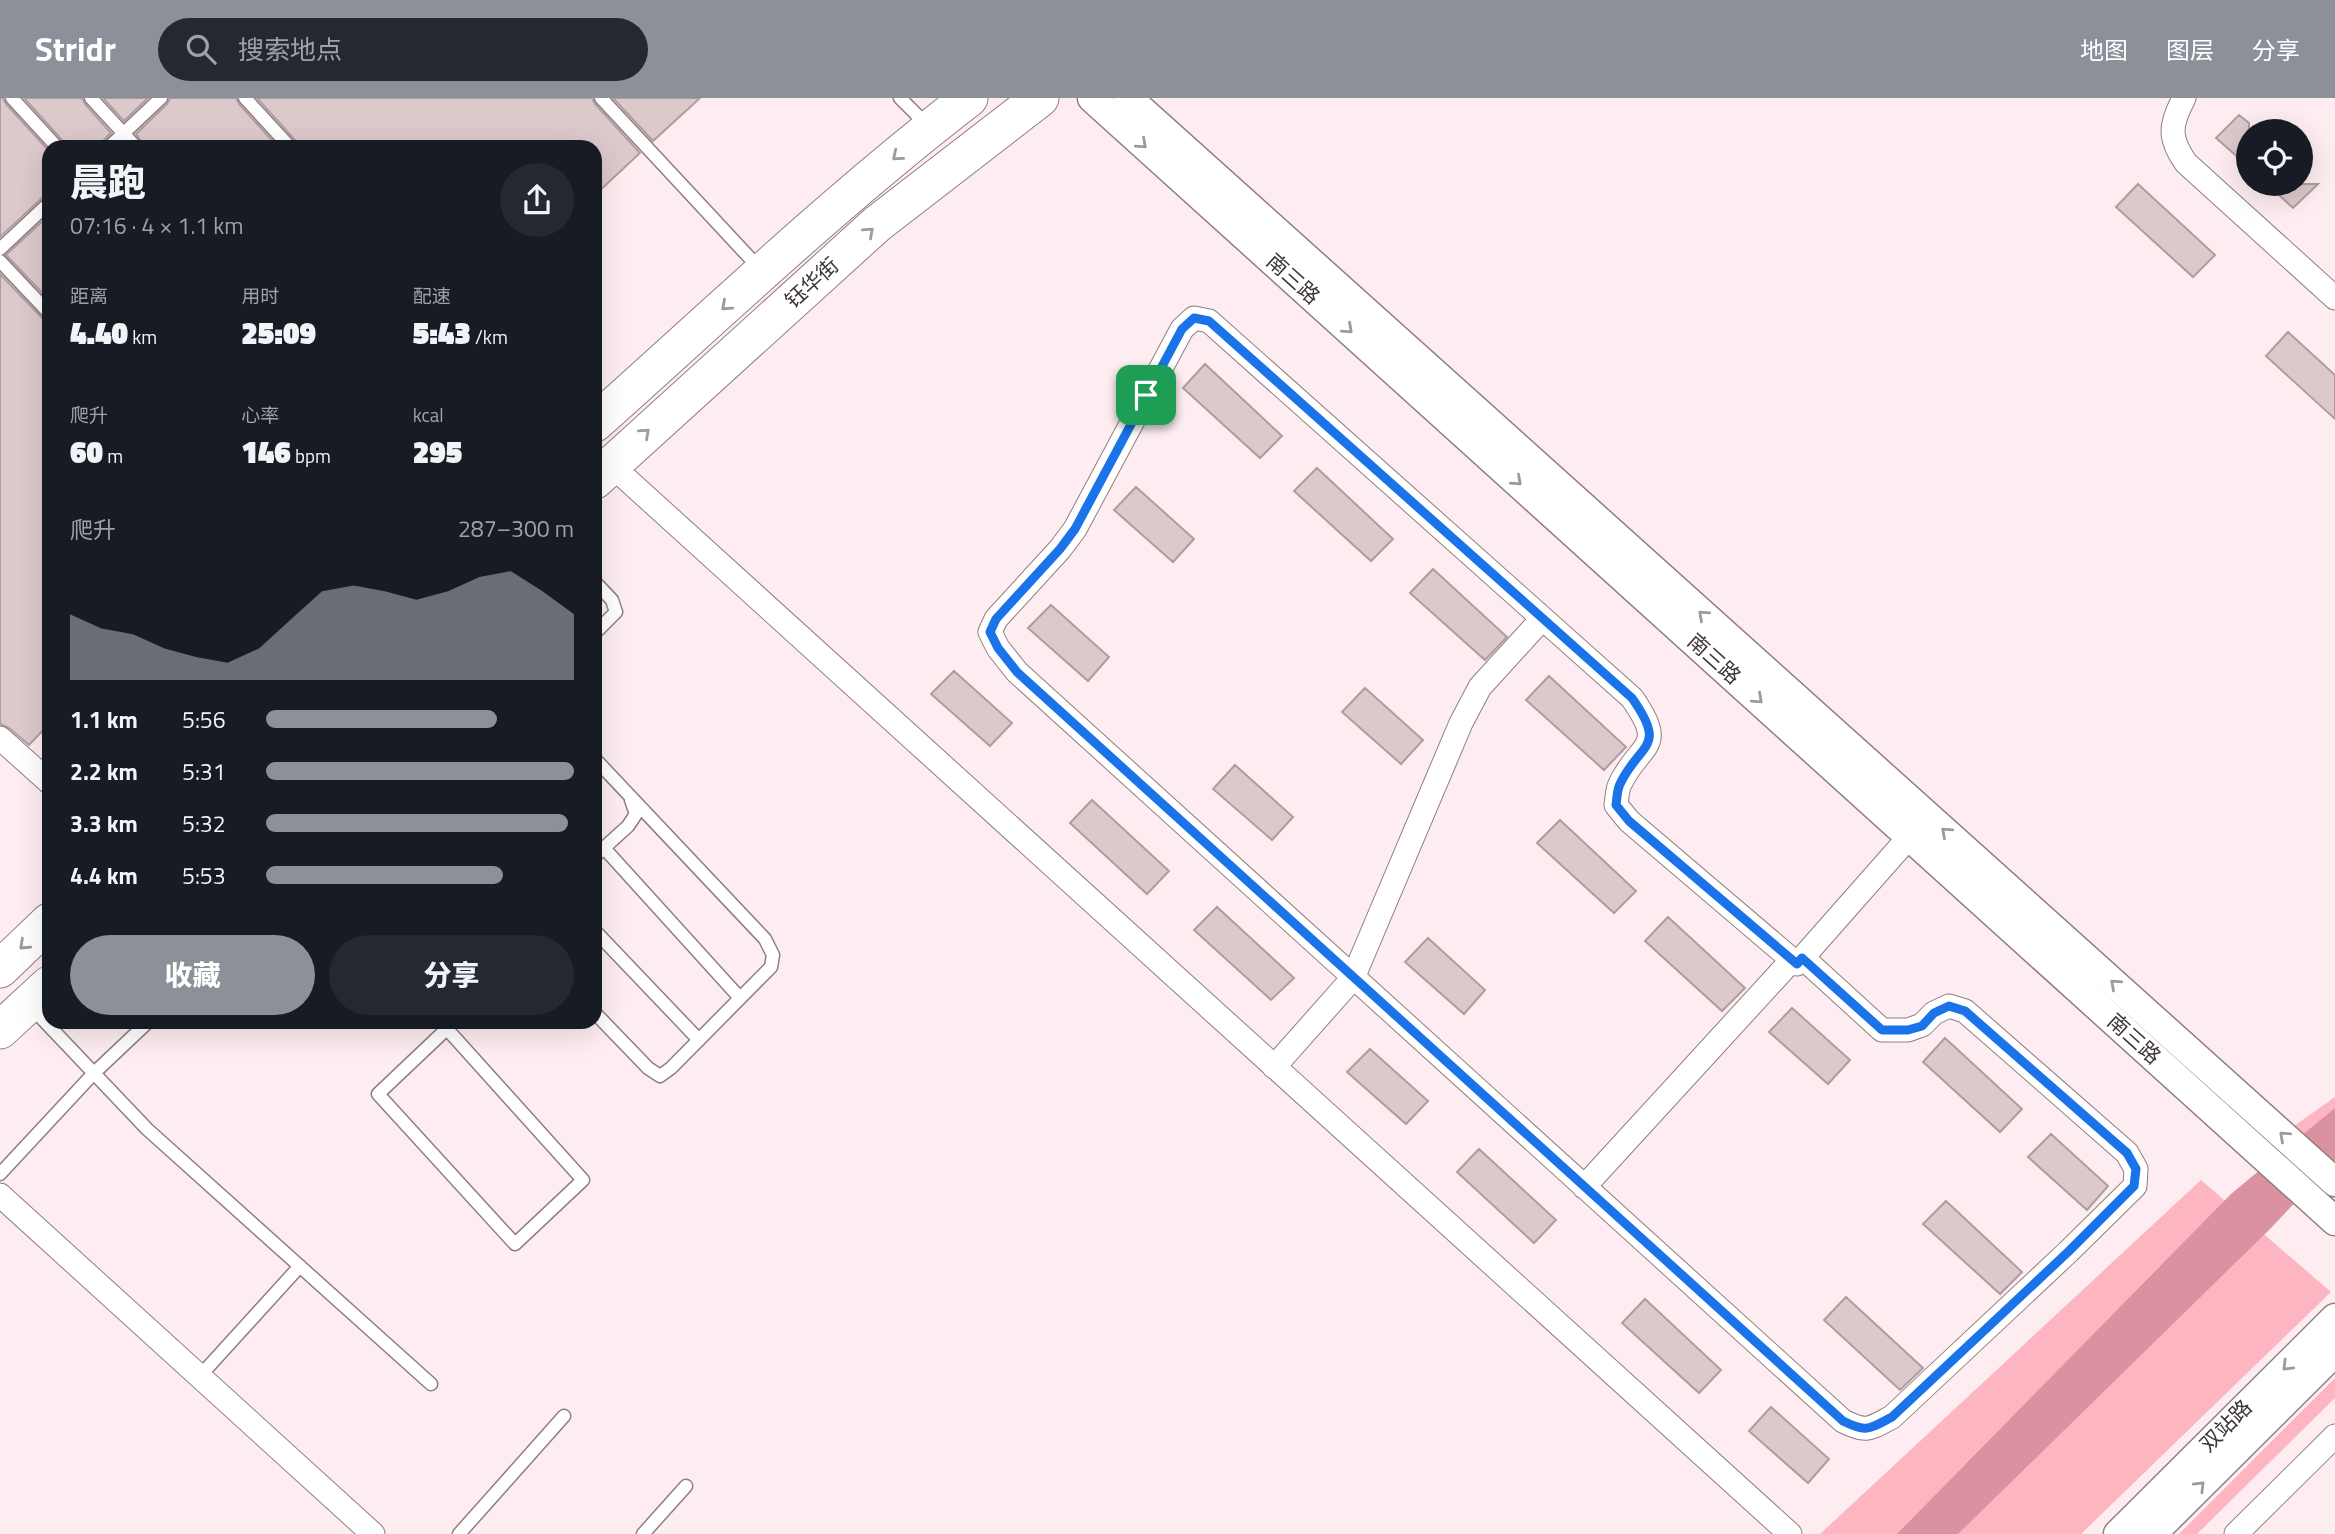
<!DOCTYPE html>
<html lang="zh">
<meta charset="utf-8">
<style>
:root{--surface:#171b24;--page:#242831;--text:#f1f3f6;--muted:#9ea1a6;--accent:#8c9099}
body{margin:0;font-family:"Titillium Web","Noto Sans SC",sans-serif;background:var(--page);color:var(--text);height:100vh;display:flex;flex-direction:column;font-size:26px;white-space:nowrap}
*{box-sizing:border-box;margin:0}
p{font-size:23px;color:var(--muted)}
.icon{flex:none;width:38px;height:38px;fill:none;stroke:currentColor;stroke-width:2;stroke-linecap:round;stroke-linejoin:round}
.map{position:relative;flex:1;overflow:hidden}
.drawer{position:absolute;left:42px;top:42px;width:560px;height:889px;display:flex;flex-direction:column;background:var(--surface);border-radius:21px;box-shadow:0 7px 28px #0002}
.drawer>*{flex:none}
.tools{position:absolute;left:2236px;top:21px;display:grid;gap:14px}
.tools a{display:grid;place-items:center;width:77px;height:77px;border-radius:50%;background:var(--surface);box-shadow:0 7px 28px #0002;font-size:35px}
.pin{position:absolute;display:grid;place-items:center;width:60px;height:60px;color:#fff;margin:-30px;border-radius:14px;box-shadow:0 4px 10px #0006}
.round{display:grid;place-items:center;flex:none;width:74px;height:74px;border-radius:37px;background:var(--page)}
.head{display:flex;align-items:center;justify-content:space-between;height:119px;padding:0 28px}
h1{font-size:38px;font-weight:800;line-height:52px}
.metrics{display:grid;grid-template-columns:repeat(3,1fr);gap:10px;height:119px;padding:7px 28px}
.metrics div{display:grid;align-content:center}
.metrics b{font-size:30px;font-weight:800}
.metrics small{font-size:19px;font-weight:400}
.metrics p{font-size:19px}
.chart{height:196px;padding:14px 28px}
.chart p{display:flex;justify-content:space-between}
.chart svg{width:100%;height:126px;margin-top:7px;fill:var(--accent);opacity:.7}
.primary-button{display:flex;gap:14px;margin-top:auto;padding:14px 28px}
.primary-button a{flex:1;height:80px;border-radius:42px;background:var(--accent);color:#fff;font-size:28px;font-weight:800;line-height:80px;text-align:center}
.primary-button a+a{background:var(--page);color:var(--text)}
ul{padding:0 28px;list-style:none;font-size:23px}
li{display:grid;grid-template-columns:112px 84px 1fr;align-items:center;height:52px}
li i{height:18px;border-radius:9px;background:var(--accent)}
header{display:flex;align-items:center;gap:42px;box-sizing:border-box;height:98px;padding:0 35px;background:var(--accent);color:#fff}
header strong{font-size:33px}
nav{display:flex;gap:38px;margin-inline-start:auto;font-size:24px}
.search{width:490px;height:63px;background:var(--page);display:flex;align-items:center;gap:18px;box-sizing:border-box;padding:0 24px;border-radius:38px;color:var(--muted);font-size:26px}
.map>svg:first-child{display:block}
.green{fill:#fdb5c2}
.water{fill:#da92a0}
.building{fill:#dcc9cc;stroke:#af9c9f;stroke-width:2}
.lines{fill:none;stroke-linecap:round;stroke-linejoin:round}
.service-casing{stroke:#907e81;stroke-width:15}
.minor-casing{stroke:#907e81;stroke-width:25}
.tertiary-casing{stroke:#907e81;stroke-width:31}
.primary-casing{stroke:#907e81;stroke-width:39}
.service{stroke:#fff;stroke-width:12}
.minor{stroke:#fff;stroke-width:23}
.tertiary{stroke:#fff;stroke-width:28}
.primary{stroke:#fff;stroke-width:37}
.oneway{stroke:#9e9a9a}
.route-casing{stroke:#fff;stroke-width:14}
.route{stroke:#1a73e8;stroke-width:9}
.labels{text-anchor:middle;stroke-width:5;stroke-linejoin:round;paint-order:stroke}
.street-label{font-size:21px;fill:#3d3536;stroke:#fff}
</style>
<header>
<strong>Stridr</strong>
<div class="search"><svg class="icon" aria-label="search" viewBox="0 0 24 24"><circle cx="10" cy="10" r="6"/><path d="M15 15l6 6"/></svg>搜索地点</div>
<nav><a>地图</a><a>图层</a><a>分享</a></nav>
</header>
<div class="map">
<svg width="2335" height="1436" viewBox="0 0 2335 1436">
<rect width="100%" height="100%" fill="#fdedf0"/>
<path class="green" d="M2335,999V1061L2294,1028Z
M2201,1082L2331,1194L2081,1436H1820Z
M2335,1280V1300L2197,1436H2179Z"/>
<path class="water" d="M2335,1010V1062L2270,1131L1958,1436H1897L2231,1096Z"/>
<path class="building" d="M0,0H3L6,6L49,53V96L43,99L0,139Z
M24,0H82L85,6L111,35L103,43L100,49H66L63,43Z
M103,0H148L124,23Z
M170,0H236L239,6L278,49H145L136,36L167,6Z
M257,0H592L595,6L640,55L595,97V49H299L296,43Z
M613,0H700L653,43Z
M2239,17L2249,25V69L2216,40Z
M2138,86L2215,157L2193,179L2116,109Z
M2267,86H2318L2293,110Z
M49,117V202L6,157Z
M0,176L43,221L49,224V626L29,647L9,630L0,626Z
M2288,234L2335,277V321L2266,258Z
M1205,266L1282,338L1260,360L1183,290Z
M1317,370L1393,441L1371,463L1294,393Z
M1136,389L1194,441L1173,464L1114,412Z
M1433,471L1507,539L1485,562L1410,495Z
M1051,507L1109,559L1088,583L1028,530Z
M954,573L1012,625L990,648L931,596Z
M1549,578L1626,649L1604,672L1526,602Z
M1365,590L1423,642L1401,666L1342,614Z
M1235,667L1293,719L1272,742L1213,691Z
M1092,702L1169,773L1147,796L1070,725Z
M1560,722L1636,793L1614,815L1537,745Z
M1217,809L1294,880L1271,902L1194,832Z
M1668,819L1745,890L1722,913L1645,843Z
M1428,840L1485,892L1464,916L1405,864Z
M1792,910L1850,962L1828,986L1769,934Z
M1945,940L2022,1011L2000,1034L1923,964Z
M1370,951L1428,1003L1406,1026L1347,974Z
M2051,1036L2108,1088L2087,1112L2028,1059Z
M1479,1051L1556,1122L1534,1145L1457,1074Z
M1946,1103L2022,1174L2000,1196L1923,1126Z
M1846,1199L1923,1270L1900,1292L1824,1222Z
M1645,1201L1721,1272L1699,1295L1622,1225Z
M1771,1309L1829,1361L1808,1385L1749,1333Z"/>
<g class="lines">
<defs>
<path id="service" d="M12,0L57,49
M91,0L136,49
M245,0L290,49
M601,0L761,172
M900,0L927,27
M109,49L161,0
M0,151L49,105
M0,163L49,215
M595,484L612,502L616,514L595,535
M595,661L765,841L773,857L771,869L671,970L660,978L648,970L595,915
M604,750L740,900
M595,758L628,728L636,716L631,702
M595,833L699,942
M31,909L147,1031L431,1286
M447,931L583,1082L515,1146L378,996L454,924
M0,1076L93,976L148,924
M200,1278L300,1168
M459,1436L564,1318
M643,1436L686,1388"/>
<path id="minor" d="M2184,0C2170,27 2168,39 2186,65L2335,200
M611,367L1790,1436
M0,640L49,684
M1803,860L1882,932H1908L1922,927L1934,915L1949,908L1965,913L2127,1055L2136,1071L2135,1088L2068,1154L1892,1319C1869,1331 1867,1335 1843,1323L1017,574L998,550L990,534L996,521L1060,451L1075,431L1182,231L1194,220L1209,223L1632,600C1668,651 1640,644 1620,686C1617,692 1617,700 1616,707L1629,723L1797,866L1910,738
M1274,969L1353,880L1461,625L1480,589L1542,521
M1584,1089L1792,862
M0,1097L373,1436
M2236,1436L2335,1338"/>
<path id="tertiary" d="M1092,0L2335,1123
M1128,0L2335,1084
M2118,1436L2335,1220
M2152,1436L2335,1254"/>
<path id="primary" d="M595,325C718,215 839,100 969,0
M595,382L877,126L1040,0
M0,871L49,824
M0,932L49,887"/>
</defs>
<use href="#service" class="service-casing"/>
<use href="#minor" class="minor-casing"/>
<use href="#tertiary" class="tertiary-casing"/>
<use href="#primary" class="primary-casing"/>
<use href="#service" class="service"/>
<use href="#minor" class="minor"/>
<use href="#tertiary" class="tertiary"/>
<use href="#primary" class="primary"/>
</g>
<defs><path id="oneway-chevron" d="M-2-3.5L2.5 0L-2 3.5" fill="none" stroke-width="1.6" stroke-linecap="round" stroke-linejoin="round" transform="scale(1.75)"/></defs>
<g class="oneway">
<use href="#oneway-chevron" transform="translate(1142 46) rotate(42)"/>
<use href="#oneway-chevron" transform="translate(897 58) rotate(140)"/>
<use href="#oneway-chevron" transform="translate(869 134) rotate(-42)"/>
<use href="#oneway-chevron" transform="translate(726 208) rotate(138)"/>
<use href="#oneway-chevron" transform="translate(1348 231) rotate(42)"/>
<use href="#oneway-chevron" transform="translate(645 335) rotate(-42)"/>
<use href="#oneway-chevron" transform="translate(1517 383) rotate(42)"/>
<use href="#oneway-chevron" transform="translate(1703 517) rotate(-138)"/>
<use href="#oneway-chevron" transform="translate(1758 601) rotate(42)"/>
<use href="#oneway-chevron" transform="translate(1946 734) rotate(-138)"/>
<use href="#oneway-chevron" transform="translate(24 847) rotate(137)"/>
<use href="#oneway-chevron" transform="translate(2115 886) rotate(-138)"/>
<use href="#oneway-chevron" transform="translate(2284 1038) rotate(-138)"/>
<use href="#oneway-chevron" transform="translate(2287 1268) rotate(135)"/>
<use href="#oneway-chevron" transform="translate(2200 1388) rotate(-45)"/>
</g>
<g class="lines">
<defs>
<path id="route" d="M1194,220L1209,223L1632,600C1668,651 1640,644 1620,686C1617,692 1617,700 1616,707L1629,723L1797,866L1802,860L1882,932H1908L1922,928L1934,915L1949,908L1965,913L2127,1055L2136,1071L2134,1088L2068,1154L1892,1319C1869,1331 1867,1335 1843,1323L1017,574L998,550L990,534L996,521L1060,451L1075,431L1182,231Z"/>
</defs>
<use href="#route" class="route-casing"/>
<use href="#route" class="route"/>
</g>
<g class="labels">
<g class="street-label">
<text transform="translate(1293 181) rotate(42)" y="7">南三路</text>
<text transform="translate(812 185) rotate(-42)" y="7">钰华街</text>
<text transform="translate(1714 561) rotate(42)" y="7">南三路</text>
<text transform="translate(2134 941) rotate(42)" y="7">南三路</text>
<text transform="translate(2226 1328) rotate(-45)" y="7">双站路</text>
</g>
</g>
</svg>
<div class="tools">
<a><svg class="icon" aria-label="locate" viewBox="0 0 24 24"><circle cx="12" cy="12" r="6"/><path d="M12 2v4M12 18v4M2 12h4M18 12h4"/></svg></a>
</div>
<div class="pin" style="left:1146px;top:297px;background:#1e9e55"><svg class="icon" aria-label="arrive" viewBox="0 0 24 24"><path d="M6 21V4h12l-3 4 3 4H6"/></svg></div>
<section class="drawer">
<div class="head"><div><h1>晨跑</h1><p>07:16 · 4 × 1.1 km</p></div><a class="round"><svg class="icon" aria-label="share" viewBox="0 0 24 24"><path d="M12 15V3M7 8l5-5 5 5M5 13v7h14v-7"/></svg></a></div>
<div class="metrics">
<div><p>距离</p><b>4.40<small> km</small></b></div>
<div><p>用时</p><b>25:09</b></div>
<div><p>配速</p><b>5:43<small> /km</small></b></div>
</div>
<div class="metrics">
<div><p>爬升</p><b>60<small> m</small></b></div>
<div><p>心率</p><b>146<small> bpm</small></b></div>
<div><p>kcal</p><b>295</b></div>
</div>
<div class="chart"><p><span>爬升</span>287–300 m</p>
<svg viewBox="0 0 160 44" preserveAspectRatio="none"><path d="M0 44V21L10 26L20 28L30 33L40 36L50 38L60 33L70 23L80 13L90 11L100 13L110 16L120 13L130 8L140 6L150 13L160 21V44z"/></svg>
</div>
<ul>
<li><b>1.1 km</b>5:56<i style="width:75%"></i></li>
<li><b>2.2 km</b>5:31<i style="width:100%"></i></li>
<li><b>3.3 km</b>5:32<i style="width:98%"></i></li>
<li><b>4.4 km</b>5:53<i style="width:77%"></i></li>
</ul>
<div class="primary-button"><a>收藏</a><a>分享</a></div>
</section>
</div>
